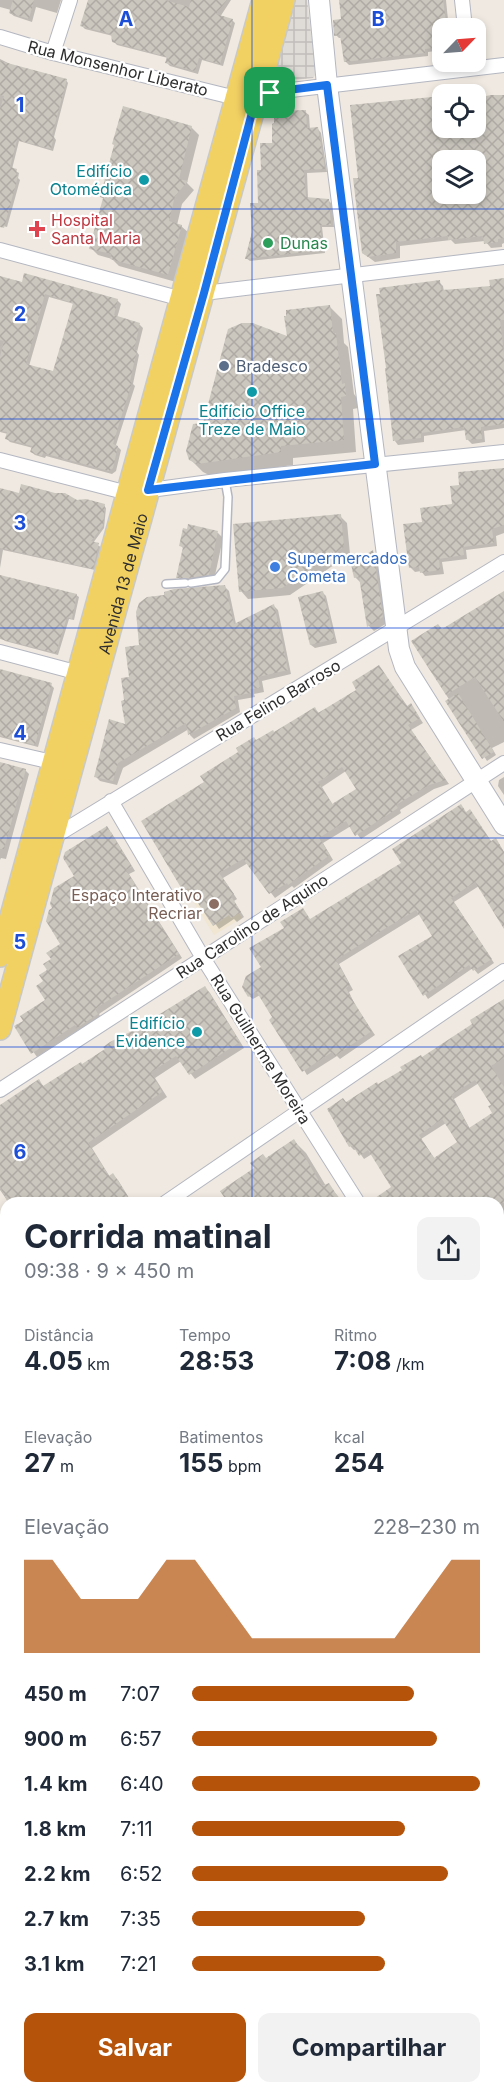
<!DOCTYPE html>
<html lang="pt">
<meta charset="utf-8">
<style>
:root{--surface:#fff;--page:#f2f2f3;--text:#1f2937;--muted:#747a83;--accent:#b45309}
body{margin:0;font-family:Inter,sans-serif;background:var(--page);color:var(--text);height:100vh;display:flex;flex-direction:column;font-size:22px;white-space:nowrap}
*{box-sizing:border-box;margin:0}
p{font-size:20px;color:var(--muted)}
.icon{flex:none;width:33px;height:33px;fill:none;stroke:currentColor;stroke-width:2;stroke-linecap:round;stroke-linejoin:round}
.map{position:relative;flex:1;overflow:hidden}
.details{position:absolute;left:0px;top:1197px;width:504px;height:897px;display:flex;flex-direction:column;background:var(--surface);border-radius:18px 18px 0 0;box-shadow:0 3px 9px #0003}
.details>*{flex:none}
.needle{width:39px;rotate:65deg}
.tools{position:absolute;left:432px;top:18px;display:grid;gap:12px}
.tools a{display:grid;place-items:center;width:54px;height:54px;border-radius:12px;background:var(--surface);box-shadow:0 3px 9px #0003;font-size:30px}
.pin{position:absolute;display:grid;place-items:center;width:51px;height:51px;color:#fff;margin:-26px;border-radius:12px;box-shadow:0 3px 9px #0006}
.round{display:grid;place-items:center;flex:none;width:63px;height:63px;border-radius:12px;background:var(--page)}
.summary{display:flex;align-items:center;justify-content:space-between;height:102px;padding:0 24px}
h1{font-size:33px;font-weight:700;line-height:45px}
.figures{display:grid;grid-template-columns:repeat(3,1fr);gap:9px;height:102px;padding:6px 24px}
.figures div{display:grid;align-content:center}
.figures b{font-size:26px;font-weight:700}
.figures small{font-size:16px;font-weight:400}
.figures p{font-size:16px}
.chart{height:168px;padding:12px 24px}
.chart p{display:flex;justify-content:space-between}
.chart svg{width:100%;height:108px;margin-top:6px;fill:var(--accent);opacity:.7}
.action{display:flex;gap:12px;margin-top:auto;padding:12px 24px}
.action a{flex:1;height:69px;border-radius:12px;background:var(--accent);color:#fff;font-size:24px;font-weight:700;line-height:69px;text-align:center}
.action a+a{background:var(--page);color:var(--text)}
ul{padding:0 24px;list-style:none;font-size:20px}
li{display:grid;grid-template-columns:96px 72px 1fr;align-items:center;height:45px}
li i{height:15px;border-radius:8px;background:var(--accent)}
.map>svg:first-child{display:block}
.education{fill:#f0e6d1}
.green{fill:url(#green-dots)}
.plaza{fill:url(#plaza-grid)}
.shadow{fill:#0003;fill-rule:evenodd}
.lines{fill:none;stroke-linecap:round;stroke-linejoin:round}
.canal{stroke:#75cff0;stroke-width:16}
.building{fill:url(#building-cross-hatch);fill-rule:evenodd}
.lane-casing{stroke:#b4b7c1;stroke-width:10}
.street-casing{stroke:#b4b7c1;stroke-width:16}
.secondary-casing{stroke:#b4b7c1;stroke-width:22}
.primary-casing{stroke:#c9c9c9;stroke-width:24}
.path{stroke:#c9c9c9;stroke-width:3;stroke-dasharray:4.5 3;stroke-linecap:butt}
.lane{stroke:#fff;stroke-width:7}
.street{stroke:#fff;stroke-width:14}
.secondary{stroke:#fff;stroke-width:20}
.primary{stroke:#f2d163;stroke-width:21}
.route-casing{stroke:#fff;stroke-width:12}
.route{stroke:#1a73e8;stroke-width:8}
.grid{fill:none;stroke:#1d4ed8;stroke-width:1.5;stroke-opacity:0.55}
.culture-dot{fill:#0f9aa8;stroke:#fff;stroke-width:2}
.health-dot{fill:#e0444e;stroke:#fff;stroke-width:2}
.leisure-dot{fill:#2e9e5b;stroke:#fff;stroke-width:2}
.service-dot{fill:#5c6f8a;stroke:#fff;stroke-width:2}
.shop-dot{fill:#3f7fe0;stroke:#fff;stroke-width:2}
.education-dot{fill:#8d6e63;stroke:#fff;stroke-width:2}
.labels{text-anchor:middle;stroke-width:4.5;stroke-linejoin:round;paint-order:stroke}
.street-label{font-size:16px;fill:#2e2e2e;stroke:#fff}
.culture-label{font-size:16px;fill:#0d838f;stroke:#fff;text-anchor:end}
.health-label{font-size:16px;fill:#be3a42;stroke:#fff;text-anchor:start}
.leisure-label{font-size:16px;fill:#27864d;stroke:#fff;text-anchor:start}
.service-label{font-size:16px;fill:#4e5e75;stroke:#fff;text-anchor:start}
.shop-label{font-size:16px;fill:#366cbe;stroke:#fff;text-anchor:start}
.education-label{font-size:16px;fill:#785e54;stroke:#fff;text-anchor:end}
.grid-label{font-size:20px;text-anchor:middle;font-weight:bold;fill:#1d4ed8;stroke:#fff;stroke-width:4.5;stroke-linejoin:round;paint-order:stroke}
</style>
<div class="map">
<svg width="504" height="2094" viewBox="0 0 504 2094">
<defs>
<pattern id="green-dots" width="8" height="8" patternUnits="userSpaceOnUse" patternTransform="scale(1.5)"><rect width="8" height="8" fill="#b6e59e"/><path d="M2 2h.1M6 6h.1" fill="none" stroke="#9dc588" stroke-width="1.8" stroke-linecap="round"/></pattern>
<pattern id="plaza-grid" width="8" height="8" patternUnits="userSpaceOnUse" patternTransform="scale(1.5)"><rect width="8" height="8" fill="#dfdcd8"/><path d="M0 4h8M4 0v8" fill="none" stroke="#c0bdba"/></pattern>
<pattern id="building-cross-hatch" width="8" height="8" patternUnits="userSpaceOnUse" patternTransform="scale(1.5)"><rect width="8" height="8" fill="#cbc7bf"/><path d="M0 0l8 8M0 8l8-8" fill="none" stroke="#afaba4"/></pattern>
</defs>
<rect width="100%" height="100%" fill="#efe9e1"/>
<path class="education" d="M214,873L242,918L214,935L186,890Z"/>
<path class="green" d="M0,1321L6,1322V1578L0,1582Z"/>
<path class="plaza" d="M293,0H307L316,74L313,78L275,82L271,78Z"/>
<path class="shadow" d="M0,0H61L57,13L36,7L32,22L14,16L10,13L11,10L0,7Z
M90,0H231L220,17L232,20L235,23L223,66L202,60L198,74L170,66L167,63L168,58L117,45L113,41V36L85,29L82,26Z
M341,0H446L448,20H451L455,23V28H442V50L428,52V56L349,65L345,61L342,38H339L336,35L343,20Z
M0,59L12,65L66,80L68,83L54,137L56,140L53,151L19,141L12,169L19,173L18,178L20,180L7,227L0,225Z
M442,97V128H476V100L504,97V243L502,244V247L491,248L485,241L455,244L451,240L400,246V258L375,262L363,253L360,179L351,107ZM442,160H476V194H442Z
M305,112L309,115L310,130L318,129L321,133L327,172L307,173L308,198L328,200L332,204L334,227H322L325,253L250,261L246,258L259,204L263,172L274,144Z
M191,127L199,135L187,183L194,190L182,204L177,225L181,226L189,233L176,282L119,266L112,259L98,255L91,248Z
M0,277L23,284L117,300L121,304L117,318L140,325L143,328L137,352L139,355L133,384L135,386L116,445L121,450L116,471L112,474L46,456L45,458L35,455L31,452L33,448L10,442L7,439L8,434L0,432ZM49,297L74,304L54,373L29,366Z
M504,280V428L484,431L485,442L472,444L468,440L466,430L424,436V442L398,445L395,441L439,282L443,286L444,292L491,287Z
M329,306L342,319L344,343L348,347L354,394L357,398L358,408L353,409L356,452L293,458V465L211,476L203,472L190,459L204,424L289,338Z
M504,469V533L496,536L497,546L466,550L467,559L442,562L444,574L425,576L421,571L415,572L411,568L424,523L454,505L461,486Z
M0,490L20,495L104,506L106,508L104,528L93,543L101,547L95,570L3,550L0,568Z
M340,516L347,523L350,554L290,595L248,599L241,591Z
M189,526L218,533L223,538L214,580L183,583L178,577L184,549L181,546Z
M373,552L378,558L387,623L374,631L369,626L362,584L355,577Z
M0,577L76,595L79,597L74,620L69,619L58,655L5,641L0,637Z
M225,587L229,591L236,624L273,605L278,610L291,674L262,681L264,692L254,694L255,697L238,700L240,712L194,739L190,735L189,729L123,768L117,785L100,781L96,777L127,727L125,702L140,647Z
M322,592L326,596L337,643L315,648L311,645L300,598Z
M504,593V742L492,748L496,755L487,761L413,641L442,631Z
M379,667L408,707L411,705L423,723L411,730L449,784L434,789L400,810L401,813L361,839L351,826L323,843L333,860L294,888L292,886L275,898L248,863L223,878L237,899L234,901L244,917L237,922L234,919L219,929L193,892L188,894L184,890L206,782L257,742L275,734L315,709L320,714L358,690ZM346,771L358,790L333,805L322,787Z
M0,671L51,685L54,688L38,747L0,737Z
M0,764L25,770L29,774L6,859L1,858L0,860Z
M504,777V795L498,786L499,780Z
M111,832L135,871L129,874L182,958L99,1014L101,1018L82,1031L80,1029L37,1057L16,1027L25,1021L47,1000L45,982L53,960L62,944L76,876Z
M491,843L499,844L504,852V925L479,886L454,902L494,963L478,974L473,968L428,999L401,957L434,936L420,914L339,964L353,990L349,992L355,1005L375,1035L340,1059L337,1056L307,1075L260,995L253,999L249,996L263,967L310,920Z
M205,988L210,993L244,1048L195,1079L181,1061L155,1078L167,1097L92,1148L110,1177L113,1175L118,1180L132,1203H9L0,1190V1113L39,1081L44,1087L82,1066Z
M504,1000V1243L498,1246V1203H386L393,1187L372,1154L364,1159L357,1149L354,1150L351,1147L346,1104L423,1059L474,1025ZM479,1083L493,1105L494,1114L470,1129L454,1099ZM446,1123L459,1142L435,1159L421,1139Z
M294,1141L306,1153L326,1186L328,1185L344,1203H216L226,1197L266,1159Z
M504,1306V1384L498,1375V1310Z
M498,1500L504,1509V1525L498,1531Z
M504,1592V1635L500,1628L498,1629V1597Z
M6,1638V1823L1,1813L4,1810L0,1803V1642Z
M504,1720V1806L498,1809V1724Z
M504,1951V1986L498,1976V1955Z
M6,1971V2072L0,2057V1973Z
M306,2088H491L495,2094H297Z"/>
<g class="lines">
<path class="canal" d="M169,2093L182,2088"/>
</g>
<path class="building" d="M13,0H34L29,19L9,13Z
M88,0H165L189,7L191,0H227L216,14L233,19L220,64L199,58L195,71L165,63L167,57L112,42L111,34L80,26Z
M339,0H443L447,28H442V47L425,49V53L344,62L340,35L334,36L333,20L341,19Z
M0,61L67,79L52,135L54,136L51,149L17,140L10,167L17,169L16,175L18,176L4,228L0,227V109L4,96L0,95Z
M491,95H504V238L498,239V242L484,244L483,236L448,240V236L396,242V253L368,257L362,253L353,178H358L350,105L442,96V128H476V98ZM442,160H476V194H442Z
M123,106L192,126L179,179L188,181L175,196L169,221L182,225L168,275L110,259L112,254L89,249L103,198L100,197L114,145L112,144Z
M306,110L307,128L318,127L325,169L304,170L306,197L329,199L331,225H320L323,250L245,259L252,232L250,203H258L257,170H261L260,143H272V124L274,123V115H277V111Z
M24,273L118,299L114,315L140,323L134,350H137L130,381L132,382L113,444L118,446L113,468L109,471L43,453L42,456L30,452L32,446L5,439L7,432L0,431V357L4,341L0,340V276L22,282ZM45,294L73,303L53,371L26,364Z
M504,278V320H500L504,354V424L481,427L482,439L466,440L464,427L421,433V438L393,441L385,368H386L376,294H380L379,288L440,280L441,290L456,289L490,286L489,280Z
M330,305L333,333H336L342,384L345,383L346,396L341,397L344,440L281,446V452L212,462L197,464L189,460L186,451L193,424L203,423L228,329L242,323H253L287,336L284,316H286V310Z
M504,468V525L492,529L494,543L463,547L464,555L439,559L440,570L420,573L419,567L409,568L403,524L422,522L420,508L452,504L450,486L459,485L458,472Z
M21,484L55,493H65L77,500L86,499L105,504L103,526L91,541L99,543L93,569L0,548V488L19,493Z
M341,514L344,547L282,588L239,592L233,524Z
M188,524L218,531L209,575L188,578H176L183,547L179,546L183,528L187,529Z
M373,550L383,617L367,627L359,577L354,578L351,564Z
M0,575L77,594L72,619L67,617L56,653L0,639Z
M225,585L234,624L274,604L288,670L258,677L260,688L250,689L251,693L234,696L236,708L188,735L186,723L118,763L113,781L94,777L109,719L125,724L121,701L124,700L121,678L129,677L125,647L139,645L136,612L139,603L147,597L164,595V592L174,589Z
M323,591L334,639L310,645L298,597Z
M504,591V722L475,677L446,695L411,641L438,624L442,629Z
M379,665L407,706L411,703L420,718L408,725L446,780L429,785L396,805L398,808L355,836L346,821L319,838L330,855L288,885L287,883L269,894L243,859L219,873L234,894L231,896L241,912L231,918L229,915L213,926L188,888L183,891L141,821L204,782L200,776L238,752L236,748L254,737L256,740L273,730L274,732L315,707L318,713L356,690L352,682ZM342,767L356,789L332,804L318,782Z
M0,669L52,683L35,745L0,736Z
M458,693L494,752L482,759L445,701Z
M0,762L26,769L4,849H0Z
M461,804L466,812L470,809L491,841L496,838L504,852V929L475,882L451,898L492,959L473,971L469,965L423,996L398,956L432,936L416,910L381,931L336,960L350,985L346,988L352,999L372,1031L335,1056L332,1052L302,1072L269,1020L272,1017L256,991L248,997L242,987L246,976L261,967L249,948L284,928L280,922L303,908L310,919L401,863L392,849Z
M107,826L132,867L126,870L179,954L95,1009L98,1014L77,1028L75,1025L31,1054L14,1026L23,1021L20,1016L45,1000L36,986L43,981L39,975L47,970L43,964L51,959L46,953L60,944L46,921L49,910L52,908L50,904L54,888L74,876L63,858L65,852Z
M205,986L240,1042L189,1075L176,1056L151,1072L162,1092L88,1143L109,1176L113,1173L129,1198L122,1203H8L0,1186V1105L39,1079L43,1086L81,1062L82,1064L105,1049L103,1047L110,1042L134,1030Z
M504,999V1058L491,1066L504,1087V1132L498,1122L504,1132V1203H368L391,1187L368,1150L359,1156L353,1146L349,1147L327,1109L343,1098L346,1102L377,1082L378,1084L402,1070L400,1067L421,1055L422,1057L472,1024L470,1020ZM475,1080L491,1105L488,1106L492,1113L469,1128L451,1095ZM442,1119L457,1142L434,1158L419,1135Z
M294,1139L322,1186L329,1183L342,1203H228L220,1191L254,1168L250,1163L263,1154L266,1158Z"/>
<g class="lines">
<defs>
<path id="lane" d="M191,583L217,579L225,569L228,497L225,480
M166,584L185,583
M0,1959L6,1961
M0,2093L14,2088"/>
<path id="street" d="M462,0L465,28
M0,37L53,53L236,98
M53,53L70,0
M257,94L504,65
M0,250L182,299
M204,293L504,257
M0,460L128,493L225,480L504,452
M0,652L79,673
M0,750L52,762
M111,801L203,958L358,1203
M52,838L504,562
M0,1090L504,763
M165,1203L504,971
M0,1238L6,1247
M498,1274L504,1270
M0,1306L6,1307
M498,1426L504,1435
M498,1566L504,1562
M0,1612L6,1608
M0,1854L6,1864
M0,1904L6,1900
M498,2043L504,2053"/>
<path id="secondary" d="M319,0L327,85L399,649L405,667L504,825"/>
<g id="primary">
<path d="M0,956L263,0"/>
<path id="s1" d="M0,1029L284,0"/>
<path d="M498,1852L504,1848"/>
<path d="M498,1909L504,1905"/>
<path d="M0,1924H6"/>
<path d="M88,2094L91,2088"/>
<path d="M132,2094L144,2088"/>
<path d="M226,2094L235,2088"/>
</g>
</defs>
<use href="#lane" class="lane-casing"/>
<use href="#street" class="street-casing"/>
<use href="#secondary" class="secondary-casing"/>
<use href="#primary" class="primary-casing"/>
<path class="path" d="M498,1824L504,1820
M498,1933L504,1929
M260,2094L269,2088"/>
<use href="#lane" class="lane"/>
<use href="#street" class="street"/>
<use href="#secondary" class="secondary"/>
<use href="#primary" class="primary"/>
</g>
<g class="lines">
<defs>
<path id="route" d="M327,85L375,464L148,490L204,293L257,94Z"/>
</defs>
<use href="#route" class="route-casing"/>
<use href="#route" class="route"/>
</g>
<path class="grid" d="M252,0V1203M0,209H504M0,419H504M0,628H504M0,838H504M0,1047H504M0,1256H6M498,1256H504M0,1466H6M498,1466H504M0,1675H6M498,1675H504M0,1885H6M498,1885H504M252,2088V2094"/>
<g class="culture-dot">
<circle cx="144" cy="180" r="6"/>
<circle cx="252" cy="392" r="6"/>
<circle cx="197" cy="1032" r="6"/>
</g>
<path class="health-dot" d="M34 220h6v6h6v6h-6v6h-6v-6h-6v-6h6z"/>
<circle class="leisure-dot" cx="268" cy="243" r="6"/>
<circle class="service-dot" cx="224" cy="366" r="6"/>
<circle class="shop-dot" cx="275" cy="567" r="6"/>
<circle class="education-dot" cx="214" cy="904" r="6"/>
<g class="labels">
<g class="street-label">
<text transform="translate(118 68) rotate(14)" y="6">Rua Monsenhor Liberato</text>
<text dy="6" stroke="none"><textPath href="#s1" startOffset="462">Avenida 13 de Maio</textPath></text>
<text transform="translate(278 700) rotate(-31)" y="6">Rua Felino Barroso</text>
<text transform="translate(252 926) rotate(-33)" y="6">Rua Carolino de Aquino</text>
<text transform="translate(261 1049) rotate(58)" y="6">Rua Guilherme Moreira</text>
</g>
<g class="culture-label">
<text x="132" y="177">Edifício<tspan x="132" dy="18">Otomédica</tspan></text>
<text x="252" y="417" text-anchor="middle">Edifício Office<tspan x="252" dy="18">Treze de Maio</tspan></text>
<text x="185" y="1029">Edifício<tspan x="185" dy="18">Evidence</tspan></text>
</g>
<g class="health-label">
<text x="51" y="226">Hospital<tspan x="51" dy="18">Santa Maria</tspan></text>
</g>
<g class="leisure-label">
<text x="280" y="249">Dunas</text>
</g>
<g class="service-label">
<text x="236" y="372">Bradesco</text>
</g>
<g class="shop-label">
<text x="287" y="564">Supermercados<tspan x="287" dy="18">Cometa</tspan></text>
</g>
<g class="education-label">
<text x="202" y="901">Espaço Interativo<tspan x="202" dy="18">Recriar</tspan></text>
</g>
</g>
<g class="grid-label">
<text x="126" y="26">A</text>
<text x="378" y="26">B</text>
<text x="20" y="112">1</text>
<text x="20" y="321">2</text>
<text x="20" y="530">3</text>
<text x="20" y="740">4</text>
<text x="20" y="949">5</text>
<text x="20" y="1159">6</text>
</g>
</svg>
<div class="tools">
<a><svg class="needle" viewBox="-14 -14 28 28"><path d="M0-13l5 13h-10z" fill="#e53935"/><path d="M0 13l5-13h-10z" fill="#747a83"/></svg></a>
<a><svg class="icon" aria-label="locate" viewBox="0 0 24 24"><circle cx="12" cy="12" r="6"/><path d="M12 2v4M12 18v4M2 12h4M18 12h4"/></svg></a>
<a><svg class="icon" aria-label="layers" viewBox="0 0 24 24"><path d="M12 4l9 5-9 5-9-5zM3 14l9 5 9-5"/></svg></a>
</div>
<div class="pin" style="left:270px;top:93px;background:#1e9e55"><svg class="icon" aria-label="arrive" viewBox="0 0 24 24"><path d="M6 21V4h12l-3 4 3 4H6"/></svg></div>
<section class="details">
<div class="summary"><div><h1>Corrida matinal</h1><p>09:38 · 9 × 450 m</p></div><a class="round"><svg class="icon" aria-label="share" viewBox="0 0 24 24"><path d="M12 15V3M7 8l5-5 5 5M5 13v7h14v-7"/></svg></a></div>
<div class="figures">
<div><p>Distância</p><b>4.05<small> km</small></b></div>
<div><p>Tempo</p><b>28:53</b></div>
<div><p>Ritmo</p><b>7:08<small> /km</small></b></div>
</div>
<div class="figures">
<div><p>Elevação</p><b>27<small> m</small></b></div>
<div><p>Batimentos</p><b>155<small> bpm</small></b></div>
<div><p>kcal</p><b>254</b></div>
</div>
<div class="chart"><p><span>Elevação</span>228–230 m</p>
<svg viewBox="0 0 160 44" preserveAspectRatio="none"><path d="M0 44V6L10 6L20 22L30 22L40 22L50 6L60 6L70 22L80 38L90 38L100 38L110 38L120 38L130 38L140 22L150 6L160 6V44z"/></svg>
</div>
<ul>
<li><b>450 m</b>7:07<i style="width:77%"></i></li>
<li><b>900 m</b>6:57<i style="width:85%"></i></li>
<li><b>1.4 km</b>6:40<i style="width:100%"></i></li>
<li><b>1.8 km</b>7:11<i style="width:74%"></i></li>
<li><b>2.2 km</b>6:52<i style="width:89%"></i></li>
<li><b>2.7 km</b>7:35<i style="width:60%"></i></li>
<li><b>3.1 km</b>7:21<i style="width:67%"></i></li>
</ul>
<div class="action"><a>Salvar</a><a>Compartilhar</a></div>
</section>
</div>
